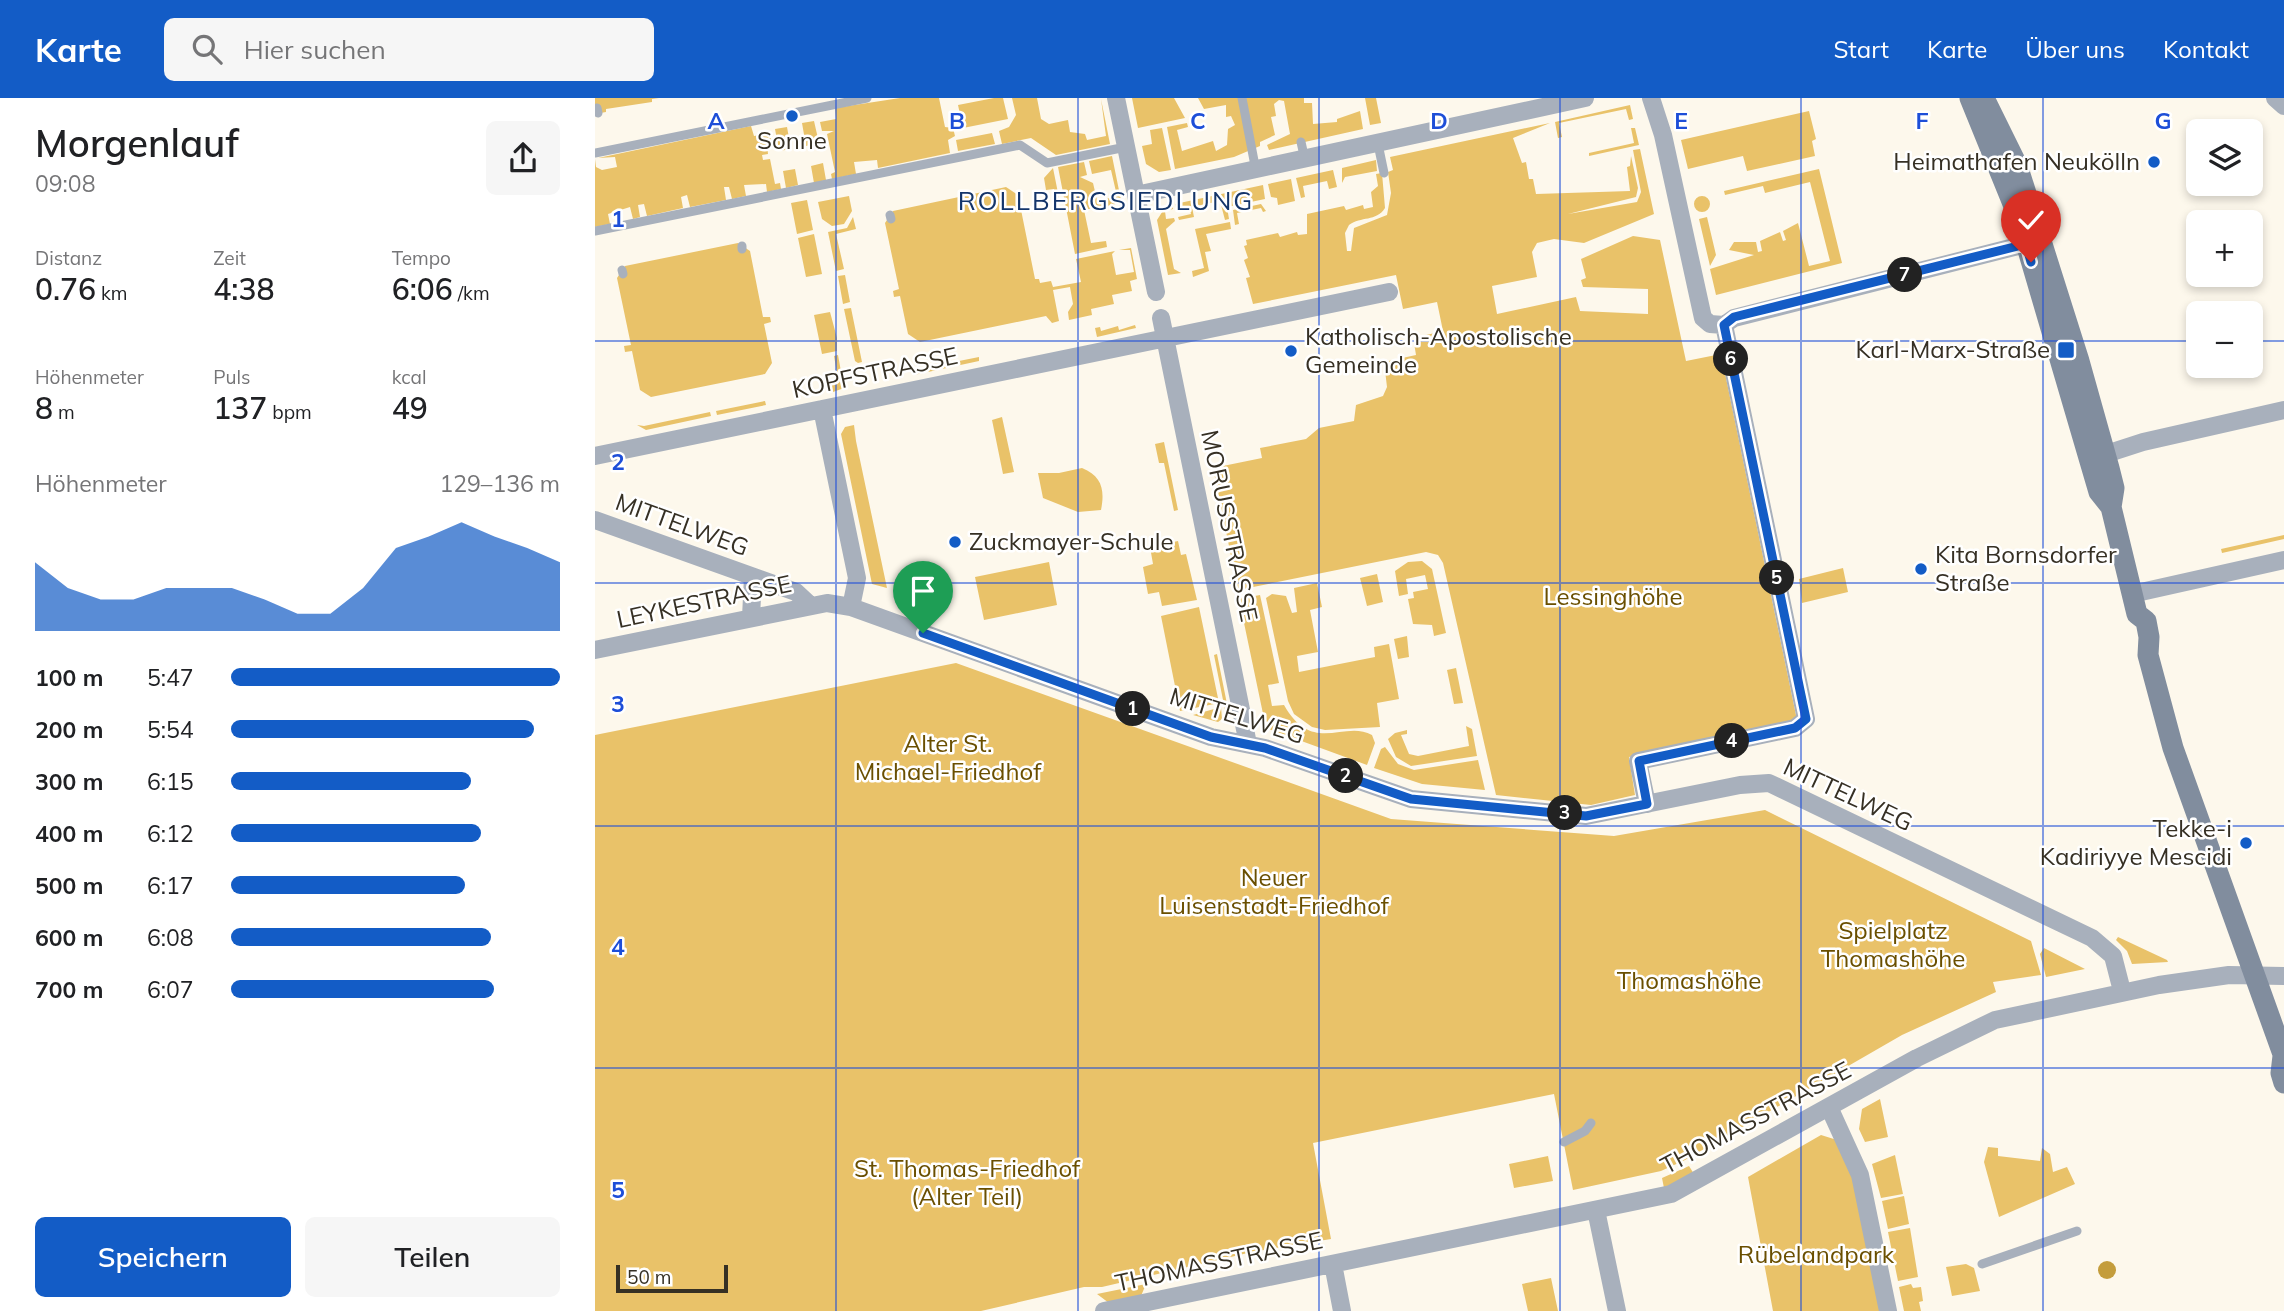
<!DOCTYPE html>
<html lang="de">
<meta charset="utf-8">
<style>
:root{--surface:#fff;--page:#f6f6f6;--text:#202124;--muted:#757577;--accent:#135cc6}
body{margin:0;font-family:Mulish,sans-serif;background:var(--page);color:var(--text);height:100vh;display:flex;flex-direction:column;font-size:26px;white-space:nowrap}
*{box-sizing:border-box;margin:0}
p{font-size:23px;color:var(--muted)}
.icon{flex:none;width:38px;height:38px;fill:none;stroke:currentColor;stroke-width:2;stroke-linecap:round;stroke-linejoin:round}
.map{position:relative;flex:1;overflow:hidden}
.details{display:flex;flex-direction:column;background:var(--surface);width:595px}
.details>*{flex:none}
.buttons{position:absolute;left:1591px;top:21px;display:grid;gap:14px}
.buttons a{display:grid;place-items:center;width:77px;height:77px;border-radius:10px;background:var(--surface);box-shadow:0 4px 10px #0003;font-size:35px}
.scale{position:absolute;left:21px;bottom:18px;width:112px;box-sizing:border-box;padding-left:7px;border:4px solid #363024;border-top:0;font-size:19px;line-height:24px;white-space:nowrap;color:#363024;-webkit-text-stroke:5px #fff;paint-order:stroke}
.pin{position:absolute;display:grid;place-items:center;width:60px;height:60px;color:#fff;margin:-72px -30px;border-radius:50% 50% 50% 0;rotate:-45deg;box-shadow:0 0 7px #0007}
.pin .icon{rotate:45deg}
.km{position:absolute;width:35px;height:35px;margin:-18px;border-radius:50%;background:#222;color:#fff;font-size:19px;line-height:35px;text-align:center}
.round{display:grid;place-items:center;flex:none;width:74px;height:74px;border-radius:10px;background:var(--page)}
.head{display:flex;align-items:center;justify-content:space-between;height:119px;padding:0 35px}
h1{font-size:38px;font-weight:600;line-height:52px}
.metrics{display:grid;grid-template-columns:repeat(3,1fr);gap:10px;height:119px;padding:7px 35px}
.metrics div{display:grid;align-content:center}
.metrics b{font-size:30px;font-weight:600}
.metrics small{font-size:19px;font-weight:400}
.metrics p{font-size:19px}
.chart{height:196px;padding:14px 35px}
.chart p{display:flex;justify-content:space-between}
.chart svg{width:100%;height:126px;margin-top:7px;fill:var(--accent);opacity:.7}
.button{display:flex;gap:14px;margin-top:auto;padding:14px 35px}
.button a{flex:1;height:80px;border-radius:10px;background:var(--accent);color:#fff;font-size:28px;font-weight:600;line-height:80px;text-align:center}
.button a+a{background:var(--page);color:var(--text)}
ul{padding:0 35px;list-style:none;font-size:23px}
li{display:grid;grid-template-columns:112px 84px 1fr;align-items:center;height:52px}
li i{height:18px;border-radius:9px;background:var(--accent)}
header{display:flex;align-items:center;gap:42px;box-sizing:border-box;height:98px;padding:0 35px;background:var(--accent);color:#fff}
header strong{font-size:33px}
nav{display:flex;gap:38px;margin-inline-start:auto;font-size:24px}
.search{width:490px;height:63px;background:var(--page);display:flex;align-items:center;gap:18px;box-sizing:border-box;padding:0 24px;border-radius:10px;color:var(--muted);font-size:26px}
main{display:flex;flex:1;min-height:0}
.map>svg:first-child{display:block}
.green{fill:#e9c269}
.water{fill:#c49d3c}
.lines{fill:none;stroke-linecap:round;stroke-linejoin:round}
.lane{stroke:#a8b0bc;stroke-width:9}
.street{stroke:#a8b0bc;stroke-width:18}
.secondary{stroke:#818d9e;stroke-width:21}
.route-casing{stroke:#fff;stroke-width:14}
.route{stroke:#135cc6;stroke-width:9}
.grid{fill:none;stroke:#1d4ed8;stroke-width:2;stroke-opacity:0.55}
.poi-dot{fill:#135cc6;stroke:#fff;stroke-width:2.5}
.labels{text-anchor:middle;stroke-width:5;stroke-linejoin:round;paint-order:stroke}
.poi-label{font-size:24px;fill:#363024;stroke:#fff;text-anchor:end}
.street-label{font-size:24px;fill:#363024;stroke:#fff}
.park-label{font-size:24px;fill:#6a4f00;stroke:#fff}
.neighbourhood-label{font-size:26px;letter-spacing:2px;fill:#14356a;stroke:#fff}
.grid-label{font-size:23px;text-anchor:middle;font-weight:bold;fill:#1d4ed8;stroke:#fff;stroke-width:5;stroke-linejoin:round;paint-order:stroke}
</style>
<header>
<strong>Karte</strong>
<div class="search"><svg class="icon" aria-label="search" viewBox="0 0 24 24"><circle cx="10" cy="10" r="6"/><path d="M15 15l6 6"/></svg>Hier suchen</div>
<nav><a>Start</a><a>Karte</a><a>Über uns</a><a>Kontakt</a></nav>
</header>
<main>
<section class="details">
<div class="head"><div><h1>Morgenlauf</h1><p>09:08</p></div><a class="round"><svg class="icon" aria-label="share" viewBox="0 0 24 24"><path d="M12 15V3M7 8l5-5 5 5M5 13v7h14v-7"/></svg></a></div>
<div class="metrics">
<div><p>Distanz</p><b>0.76<small> km</small></b></div>
<div><p>Zeit</p><b>4:38</b></div>
<div><p>Tempo</p><b>6:06<small> /km</small></b></div>
</div>
<div class="metrics">
<div><p>Höhenmeter</p><b>8<small> m</small></b></div>
<div><p>Puls</p><b>137<small> bpm</small></b></div>
<div><p>kcal</p><b>49</b></div>
</div>
<div class="chart"><p><span>Höhenmeter</span>129–136 m</p>
<svg viewBox="0 0 160 44" preserveAspectRatio="none"><path d="M0 44V20L10 29L20 33L30 33L40 29L50 29L60 29L70 33L80 38L90 38L100 29L110 15L120 11L130 6L140 11L150 15L160 20V44z"/></svg>
</div>
<ul>
<li><b>100 m</b>5:47<i style="width:100%"></i></li>
<li><b>200 m</b>5:54<i style="width:92%"></i></li>
<li><b>300 m</b>6:15<i style="width:73%"></i></li>
<li><b>400 m</b>6:12<i style="width:76%"></i></li>
<li><b>500 m</b>6:17<i style="width:71%"></i></li>
<li><b>600 m</b>6:08<i style="width:79%"></i></li>
<li><b>700 m</b>6:07<i style="width:80%"></i></li>
</ul>
<div class="button"><a>Speichern</a><a>Teilen</a></div>
</section>
<div class="map">
<svg width="1689" height="1213" viewBox="0 0 1689 1213">
<rect width="100%" height="100%" fill="#fdf8ec"/>
<path class="green" d="M0,0H64L57,1V4L11,11V14L0,16Z
M305,0H344L350,29L358,30L360,38L353,42L355,55L283,70L282,62L259,64L261,76L237,81L236,76L240,74L232,36L239,33H227L225,24L241,21L240,10Z
M399,0H408L413,21L368,30L363,7Z
M417,0H442L446,21L454,26L473,22L475,34L490,36L492,42L511,38L506,1L515,46L461,57L436,40L407,46L404,33L414,29L421,17Z
M537,0H579L590,20L543,30Z
M603,0H709V5H717L718,26L742,24V21L765,13L768,31L674,52L672,47L695,36L689,3L684,2L679,6L681,18L676,19L680,37L665,44V48L639,59L580,71L572,29L592,25L593,29L582,32L587,53L618,43L621,53L632,47L633,31L640,27L636,18L631,19V7L609,11Z
M770,0H781L786,25L775,27Z
M1035,7L1038,21L1034,22L1031,11L964,25L967,39L963,40L960,24Z
M1214,13L1221,41L1217,43L1220,58L1152,73L1148,58L1093,71L1086,42Z
M219,23L224,45L211,48L207,25Z
M955,25L918,40L927,65L931,64L934,81H938L941,96L1035,93L1032,69L1035,68L1036,58L1043,90L1041,99L973,116L1042,104L1046,94L1038,52L1045,51L1059,116L989,145L959,141L942,145L937,154L942,179L897,188L902,216L981,199L985,213L1053,216V191L988,189L986,182L991,180L986,161L1038,138L1065,142L1091,263L1126,256L1202,622L1034,659L1040,697L996,707L901,697L848,465L843,457L831,454L643,492L618,370L667,360L665,350L711,341L724,330L759,323L761,307L788,298L792,289L789,264L821,257L819,245L823,239L848,233L842,204L808,211L801,177L658,206L651,180L655,179L649,162L653,160L649,148L652,147L651,142L683,135L685,139L702,134L703,137L712,136V116L749,108L751,112L768,107L769,111L778,109L776,94L783,88L781,76L787,75L790,110C781,124 766,118 754,127L750,135L752,153H756L759,130L792,117L796,95L793,74L798,72L795,59Z
M156,28L159,38L175,35L177,46L172,47L173,56L167,57L168,62L175,61L180,86L185,85L186,91L172,94L171,86L149,87L151,98L137,101L134,89H129L131,102L95,109L92,97L86,99L88,110L52,118L49,106L43,107L45,119L38,121L35,109L13,116L15,126L0,129V61L1,69L7,72L22,69L20,59L3,60Z
M192,29L196,51L184,53L180,31Z
M567,30L576,72L564,74L551,66L547,48L557,46L555,32Z
M1036,30H1040L1044,47L994,58V55L1039,45Z
M397,35L400,46L363,53L361,42Z
M517,58L528,112L526,113L524,105L512,108L511,101L522,98L516,72L497,76L494,63Z
M781,62L782,73L750,79L747,85V70Z
M489,64L492,77L485,79L498,85L502,102L506,101L508,108L489,112L496,145L511,143L512,149L480,156L463,69Z
M228,65L231,82L219,85L216,68Z
M458,70L464,100L461,101L459,91L451,92L449,80Z
M200,71L203,87L191,90L188,73Z
M1224,71L1247,165L1121,197L1115,171L1159,157L1134,152L1139,144H1161L1163,154L1167,153L1165,143L1185,134L1188,143L1191,142L1188,133L1203,125L1214,168L1235,163L1215,84L1170,95L1168,88L1130,97L1129,93Z
M738,72L742,89L734,91L732,83L708,88L710,99L706,100L701,80Z
M696,81L700,103L683,107L682,100L676,99L673,86Z
M668,87L670,101L632,109L634,121L630,122L625,103L597,109L599,119L584,122L583,119L596,116L594,108L581,110L580,106Z
M411,89L423,97L440,181H444L445,185L456,183L458,189L486,184L481,161L520,153L517,156L521,177L539,174L535,152H524L536,150L542,181L535,183L537,193L517,197L519,206L496,211L497,217L474,222L473,214L478,206L475,189L458,192L464,223L457,225L451,218L325,244L313,236L305,198L299,199L298,193L304,191L290,125L298,113Z
M254,98L257,113L249,126L237,128L227,121L223,104Z
M1099 106a8 8 0 1 1 16 0a8 8 0 1 1-16 0Z
M212,102L218,132L202,136L196,105Z
M666,106L671,113L668,114L666,110L642,115L644,126L640,127L638,112Z
M577,107L578,111L570,113L571,121L579,120L580,123L571,131L579,171L586,175L573,177L562,122L571,108Z
M258,119L261,131L241,136L249,171L241,173L233,134L252,130Z
M1112,119L1121,157L1115,168L1104,121Z
M635,124L636,131L611,136L616,153L610,154L614,173L598,179L597,173L609,170L600,131Z
M219,136L227,176L211,179L203,140Z
M143,145L155,153L168,219H175L176,224L169,226L177,265L170,276L56,299L45,292L37,253L30,254L29,248L36,247L22,180L30,168Z
M250,177L255,204L248,206L243,178Z
M256,210L267,264L263,265L260,263L249,211Z
M235,214L242,240V253L227,256L219,217Z
M540,227L541,230L502,239L500,230L505,229L506,233L523,228L524,232Z
M243,257L249,290L238,294L234,291L232,281H243L239,258Z
M384,259V263L319,277L314,273Z
M170,303L171,307L122,317L121,313Z
M115,314L116,318L51,332L42,327L49,328Z
M407,319L419,374L408,376L397,322Z
M259,327L261,343L292,490L277,486L246,336L250,329Z
M569,344L583,412L579,413L569,365H564L560,346Z
M487,370C507,378 510,392 506,412L483,414L448,400L443,375H464Z
M1689,437V441L1627,455L1626,451Z
M583,443L586,457L591,456L602,502L567,508L564,494L553,496L548,469L558,466L555,449Z
M827,463L837,471L851,535L839,538L837,527L818,526L813,501L819,500L818,494L833,491L830,477L811,481L813,496L804,498L800,473L813,464Z
M454,464L462,507L389,522L380,479Z
M1248,470L1253,494L1207,505L1204,481Z
M782,476L788,504L772,508L765,480Z
M722,485L727,509L715,512L723,554L702,558L704,574L780,559L779,549L794,546L804,601L782,605L785,629L730,632L717,629L699,616L693,603L671,500L677,496L691,498L697,515L702,514L699,490Z
M665,497L684,585L673,587L677,608L689,607C718,658 749,621 777,637L780,645L772,667L671,630L644,501Z
M604,509L624,605L585,613L566,518Z
M812,538L814,559L803,561L799,541Z
M622,556L633,611L635,618L631,617L619,557Z
M361,565L796,721L1019,738L1170,712L1436,843L1446,877L1398,884L1401,894L1307,937L1090,1062L1066,1073L978,1092L959,996L718,1045L736,1141L657,1154L507,1189H489L386,1213H0V637Z
M861,570L868,605L859,606L852,572Z
M626,609L627,621L623,624L598,617Z
M871,628L877,631L882,658L816,668L801,659L793,641L800,635L812,632V636L806,637L814,656L823,658L874,648Z
M790,649L803,666L819,672L883,662L890,692L827,686L779,670L786,651Z
M1523,839L1572,862L1573,864L1537,866L1532,853L1521,842Z
M1449,850L1490,871L1451,879L1445,856Z
M1285,1001L1293,1039L1270,1044L1264,1031L1267,1011Z
M1226,1037L1242,1042L1258,1079L1286,1213H1178L1153,1079Z
M1393,1049L1403,1050V1058L1445,1063L1447,1050L1455,1056L1458,1074L1472,1069L1480,1086L1404,1119L1389,1064Z
M1300,1057L1308,1096L1286,1100L1277,1066Z
M953,1058L958,1083L919,1090L914,1066Z
M1094,1068L1099,1076L1069,1090L1067,1080Z
M1309,1098L1314,1126L1293,1131L1287,1103Z
M1315,1130L1323,1179L1303,1183L1293,1134Z
M1371,1166L1379,1170L1385,1193L1357,1198L1351,1169Z
M956,1180L963,1213H933L927,1186Z
M551,1186L546,1198L514,1205L502,1196Z
M1316,1186L1318,1190L1326,1189L1328,1203L1324,1204L1326,1213H1309L1304,1189Z"/>
<path class="water" d="M1503 1172a9 9 0 1 1 18 0a9 9 0 1 1-18 0Z"/>
<g class="lines">
<path class="lane" d="M647,0L661,73
M2,10L3,15
M706,44L710,62
M783,46L789,75
M0,55L272,0
M295,117L296,121
M0,133L425,47L452,65L531,49
M147,148V151
M27,172L28,176
M969,1044L990,1033L996,1025
M1387,1166L1482,1133"/>
<path class="street" d="M521,0L561,194
M1056,0L1068,37L1108,220L1115,226L1129,227
M1680,0L1689,8
M541,97L990,0
M566,220L653,646
M1129,227L1139,220L1431,146
M227,311L262,480L256,509
M1511,356L1548,344L1689,312
M0,358L794,194
M0,422L201,494L215,507
M1537,496L1689,462
M156,519L158,479
M0,552L232,505L256,509L616,639L670,650L816,701L991,718L1145,687L1174,685L1497,840L1518,858L1527,893
M1052,706L1043,663L1200,630L1211,621L1129,227
M1234,1009L1265,1077L1293,1213
M1001,1112L1022,1213
M738,1166L747,1213
M509,1213L1076,1096L1322,960L1400,922L1564,887L1634,877L1689,878"/>
<path class="secondary" d="M1375,0L1423,118L1504,394L1516,409
M1389,0L1422,67L1484,263L1514,370L1519,390L1516,409L1542,516L1551,523L1554,539L1553,557L1578,650L1689,959
M1688,958L1686,975L1689,985"/>
</g>
<g class="lines">
<defs>
<path id="route" d="M328,535L616,639L670,650L816,701L991,718L1052,706L1044,663L1200,630L1211,621L1129,227L1139,219L1431,146L1436,164"/>
</defs>
<use href="#route" class="route-casing"/>
<use href="#route" class="route"/>
</g>
<path class="grid" d="M241,0V1213M483,0V1213M724,0V1213M965,0V1213M1206,0V1213M1448,0V1213M0,243H1603M1656,243H1689M0,485H1689M0,728H1689M0,970H1689"/>
<g class="poi-dot">
<circle cx="197" cy="18" r="7"/>
<circle cx="1559" cy="64" r="7"/>
<rect x="1462" y="243" width="18" height="18" rx="3.5"/>
<circle cx="696" cy="253" r="7"/>
<circle cx="360" cy="444" r="7"/>
<circle cx="1326" cy="471" r="7"/>
<circle cx="1651" cy="745" r="7"/>
</g>
<g class="labels">
<g class="poi-label">
<text x="197" y="51" text-anchor="middle">Sonne</text>
<text x="1545" y="72">Heimathafen Neukölln</text>
<text x="710" y="247" text-anchor="start">Katholisch-Apostolische<tspan x="710" dy="28">Gemeinde</tspan></text>
<text x="1455" y="260">Karl-Marx-Straße</text>
<text x="374" y="452" text-anchor="start">Zuckmayer-Schule</text>
<text x="1340" y="465" text-anchor="start">Kita Bornsdorfer<tspan x="1340" dy="28">Straße</tspan></text>
<text x="1637" y="739">Tekke-i<tspan x="1637" dy="28">Kadiriyye Mescidi</tspan></text>
</g>
<g class="street-label">
<text transform="translate(280 275) rotate(-12)" y="8">KOPFSTRASSE</text>
<text transform="translate(87 427) rotate(20)" y="8">MITTELWEG</text>
<text transform="translate(634 428) rotate(78)" y="8">MORUSSTRASSE</text>
<text transform="translate(109 504) rotate(-12)" y="8">LEYKESTRASSE</text>
<text transform="translate(642 618) rotate(17)" y="8">MITTELWEG</text>
<text transform="translate(1253 697) rotate(25)" y="8">MITTELWEG</text>
<text transform="translate(1161 1020) rotate(-28)" y="8">THOMASSTRASSE</text>
<text transform="translate(624 1164) rotate(-12)" y="8">THOMASSTRASSE</text>
</g>
<g class="park-label">
<text x="1018" y="507">Lessinghöhe</text>
<text x="353" y="654">Alter St.<tspan x="353" dy="28">Michael-Friedhof</tspan></text>
<text x="679" y="788">Neuer<tspan x="679" dy="28">Luisenstadt-Friedhof</tspan></text>
<text x="1298" y="841">Spielplatz<tspan x="1298" dy="28">Thomashöhe</tspan></text>
<text x="1094" y="891">Thomashöhe</text>
<text x="372" y="1079">St. Thomas-Friedhof<tspan x="372" dy="28">(Alter Teil)</tspan></text>
<text x="1221" y="1165">Rübelandpark</text>
</g>
<g class="neighbourhood-label">
<text x="511" y="112">ROLLBERGSIEDLUNG</text>
</g>
</g>
<g class="grid-label">
<text x="121" y="31">A</text>
<text x="362" y="31">B</text>
<text x="603" y="31">C</text>
<text x="844" y="31">D</text>
<text x="1086" y="31">E</text>
<text x="1327" y="31">F</text>
<text x="1568" y="31">G</text>
<text x="23" y="129">1</text>
<text x="23" y="372">2</text>
<text x="23" y="614">3</text>
<text x="23" y="857">4</text>
<text x="23" y="1100">5</text>
</g>
</svg>
<div class="buttons">
<a><svg class="icon" aria-label="layers" viewBox="0 0 24 24"><path d="M12 4l9 5-9 5-9-5zM3 14l9 5 9-5"/></svg></a>
<a>+</a>
<a>−</a>
</div>
<div class="scale">50 m</div>
<div class="pin" style="left:328px;top:535px;background:#1e9e55"><svg class="icon" aria-label="arrive" viewBox="0 0 24 24"><path d="M6 21V4h12l-3 4 3 4H6"/></svg></div>
<div class="pin" style="left:1436px;top:164px;background:#d93025"><svg class="icon" aria-label="check" viewBox="0 0 24 24"><path d="M5 12l5 5 9-10"/></svg></div>
<b class="km" style="left:538px;top:611px">1</b>
<b class="km" style="left:751px;top:678px">2</b>
<b class="km" style="left:970px;top:715px">3</b>
<b class="km" style="left:1137px;top:643px">4</b>
<b class="km" style="left:1182px;top:480px">5</b>
<b class="km" style="left:1136px;top:261px">6</b>
<b class="km" style="left:1310px;top:177px">7</b>
</div>
</main>
